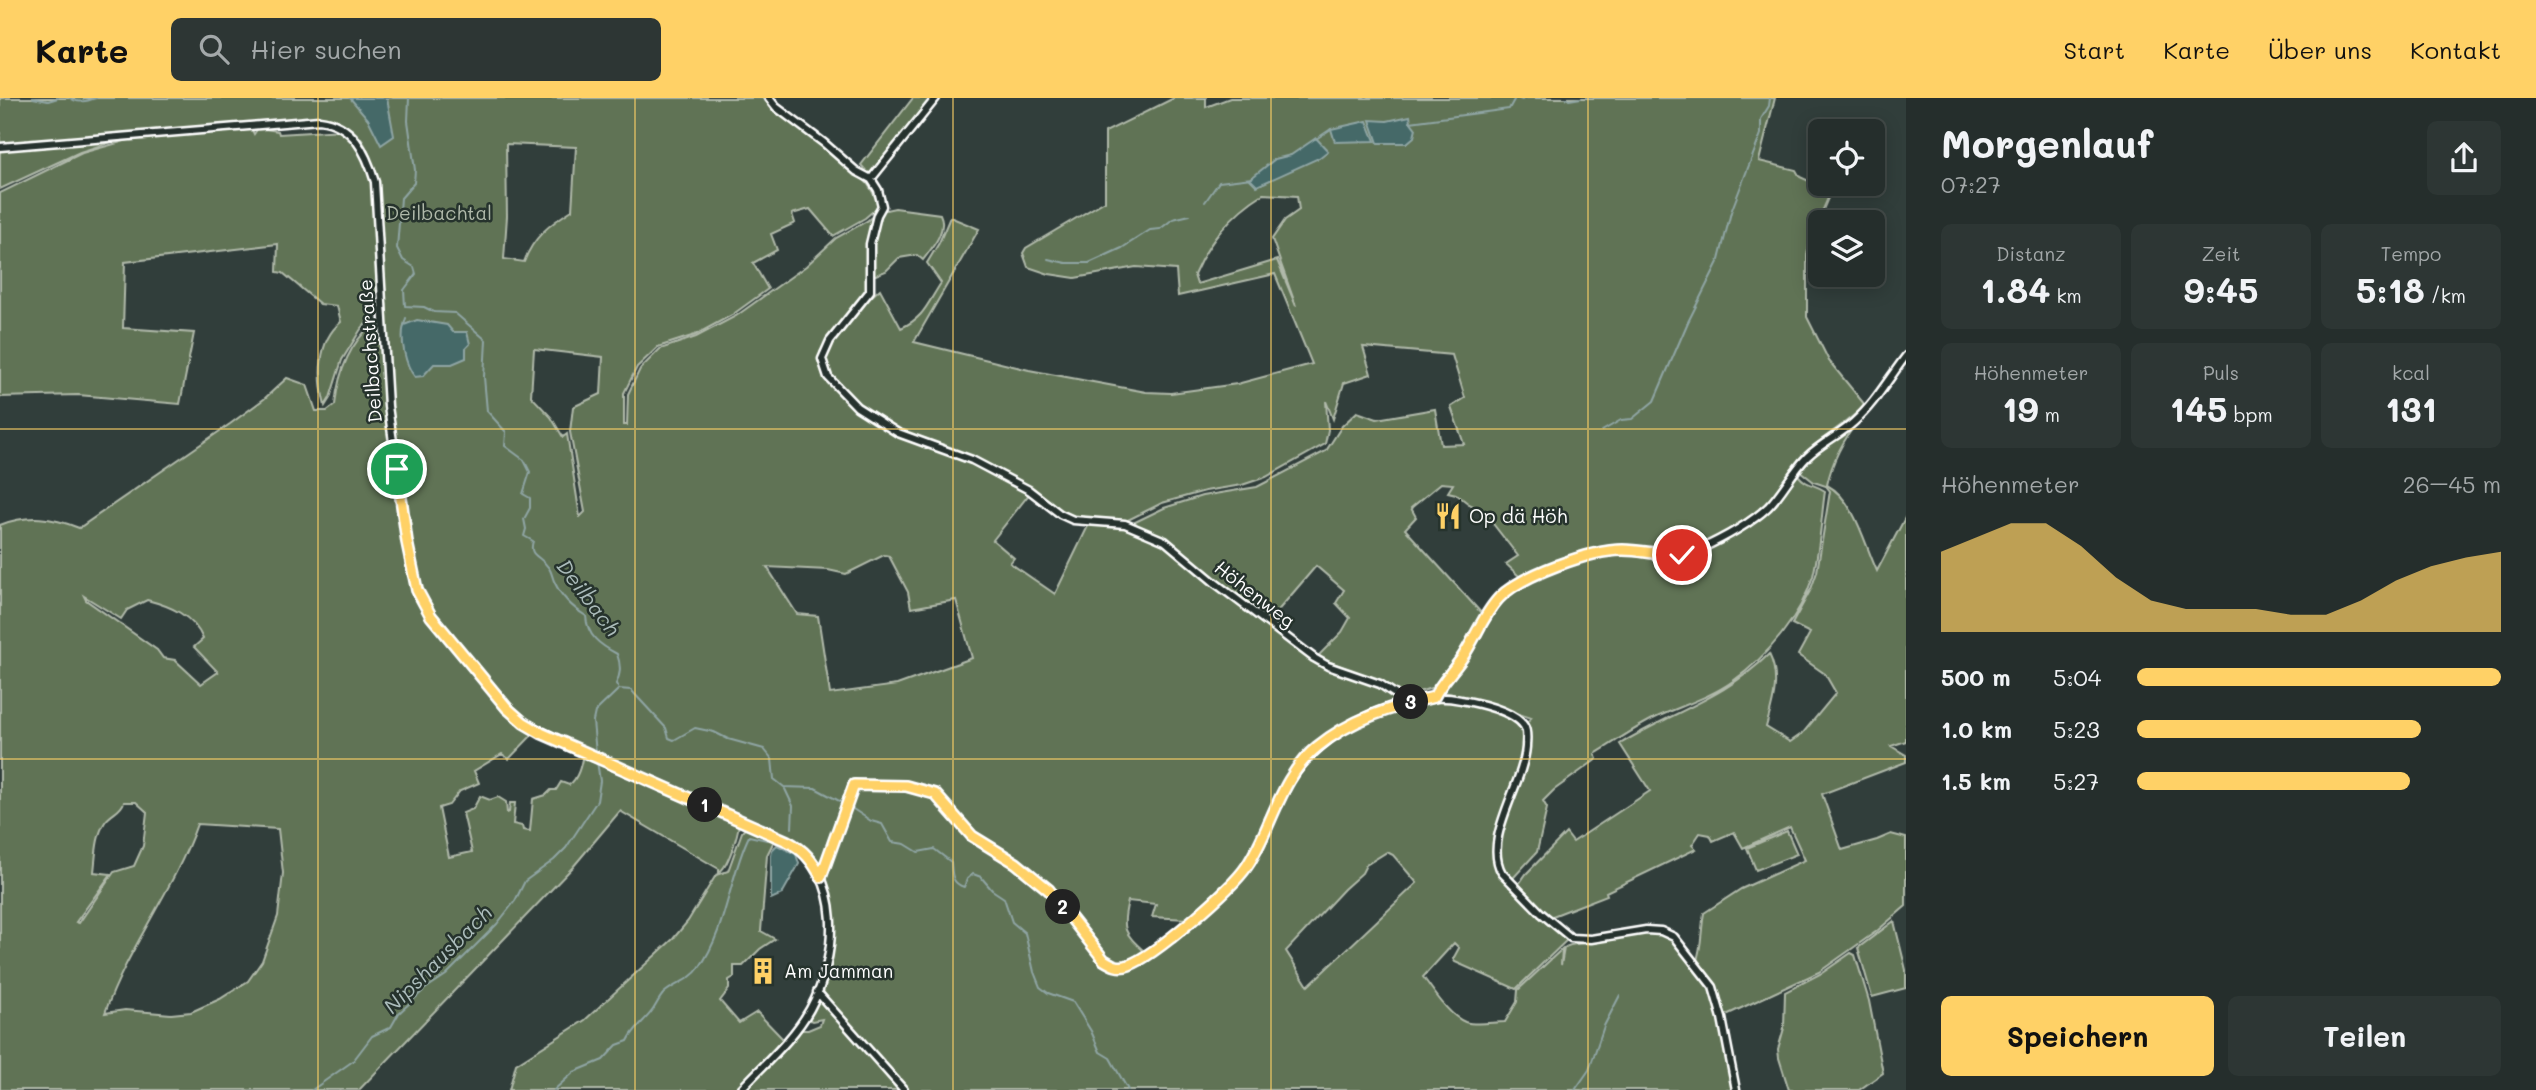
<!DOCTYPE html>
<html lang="de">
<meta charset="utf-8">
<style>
:root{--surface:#252e2c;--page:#2d3634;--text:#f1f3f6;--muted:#a3a8a9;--line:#424a48;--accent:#ffd166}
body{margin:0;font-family:Mali,sans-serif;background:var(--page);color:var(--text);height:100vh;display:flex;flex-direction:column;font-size:26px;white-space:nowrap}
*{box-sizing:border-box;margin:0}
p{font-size:23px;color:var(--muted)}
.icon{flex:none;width:38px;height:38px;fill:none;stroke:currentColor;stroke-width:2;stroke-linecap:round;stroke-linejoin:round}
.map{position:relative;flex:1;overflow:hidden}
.side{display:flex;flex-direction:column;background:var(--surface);width:630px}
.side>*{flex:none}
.fabs{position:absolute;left:1808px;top:21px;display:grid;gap:14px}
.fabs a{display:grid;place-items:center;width:77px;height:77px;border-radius:10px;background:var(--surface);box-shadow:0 4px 18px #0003,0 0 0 2px var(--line);font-size:35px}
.pin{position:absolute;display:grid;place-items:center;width:60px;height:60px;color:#fff;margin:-30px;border:4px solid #fff;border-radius:50%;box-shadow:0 2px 7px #0007}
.km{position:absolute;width:35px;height:35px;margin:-18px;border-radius:50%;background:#222;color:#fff;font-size:19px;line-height:35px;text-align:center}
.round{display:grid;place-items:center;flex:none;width:74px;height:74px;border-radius:10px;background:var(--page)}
.overview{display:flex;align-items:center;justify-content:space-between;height:119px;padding:0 35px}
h1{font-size:38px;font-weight:800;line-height:52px}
.stats{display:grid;grid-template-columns:repeat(3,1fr);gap:10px;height:119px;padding:7px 35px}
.stats div{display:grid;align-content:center;border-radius:10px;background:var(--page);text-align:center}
.stats b{font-size:35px;font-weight:800}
.stats small{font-size:19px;font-weight:400}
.stats p{font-size:19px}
.chart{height:196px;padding:14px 35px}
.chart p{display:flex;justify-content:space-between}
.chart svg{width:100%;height:126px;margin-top:7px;fill:var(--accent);opacity:.7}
.primary-button{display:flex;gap:14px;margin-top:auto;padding:14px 35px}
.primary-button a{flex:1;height:80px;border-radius:10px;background:var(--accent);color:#111;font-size:28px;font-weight:800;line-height:80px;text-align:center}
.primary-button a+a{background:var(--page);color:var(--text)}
ul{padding:0 35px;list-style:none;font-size:23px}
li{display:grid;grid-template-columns:112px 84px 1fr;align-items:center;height:52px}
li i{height:18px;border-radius:9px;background:var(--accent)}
header{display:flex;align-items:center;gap:42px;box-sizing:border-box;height:98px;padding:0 35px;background:var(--accent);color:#111}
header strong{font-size:33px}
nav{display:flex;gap:38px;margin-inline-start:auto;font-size:24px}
.search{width:490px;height:63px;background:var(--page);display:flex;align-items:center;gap:18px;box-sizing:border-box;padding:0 24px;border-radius:10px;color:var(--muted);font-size:26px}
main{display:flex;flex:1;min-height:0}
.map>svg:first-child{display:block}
.green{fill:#607355;stroke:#b0b9aa;stroke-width:2;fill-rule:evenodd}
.water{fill:#446968;stroke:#8fa5a4;stroke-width:2}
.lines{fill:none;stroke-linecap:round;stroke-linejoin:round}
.stream{stroke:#8fa5a4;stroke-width:2}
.minor-casing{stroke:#fff;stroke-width:11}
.minor{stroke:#26332d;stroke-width:6}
.route-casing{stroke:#fff;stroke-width:14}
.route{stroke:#ffd166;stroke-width:9}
.grid{fill:none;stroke:#ffd166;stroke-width:2;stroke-opacity:0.55}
.labels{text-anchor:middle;stroke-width:5;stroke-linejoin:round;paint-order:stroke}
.park-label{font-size:19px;fill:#b0b9aa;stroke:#26332d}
.street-label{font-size:19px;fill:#fff;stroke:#26332d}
.poi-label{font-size:19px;fill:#fff;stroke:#26332d;text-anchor:start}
.water-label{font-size:21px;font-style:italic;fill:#abbcbb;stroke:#26332d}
</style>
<header>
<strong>Karte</strong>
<div class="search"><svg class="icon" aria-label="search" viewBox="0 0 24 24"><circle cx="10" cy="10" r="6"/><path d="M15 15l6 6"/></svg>Hier suchen</div>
<nav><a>Start</a><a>Karte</a><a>Über uns</a><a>Kontakt</a></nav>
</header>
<main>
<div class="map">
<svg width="1906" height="992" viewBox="0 0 1906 992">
<rect width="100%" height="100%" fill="#313e3b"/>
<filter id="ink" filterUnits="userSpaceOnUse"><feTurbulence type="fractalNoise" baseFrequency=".0143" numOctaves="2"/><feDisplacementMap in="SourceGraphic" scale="14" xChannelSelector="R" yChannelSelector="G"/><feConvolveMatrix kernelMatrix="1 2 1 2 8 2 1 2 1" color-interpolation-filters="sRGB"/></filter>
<g filter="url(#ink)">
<path class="green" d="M0,0H767C770,11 851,68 866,84C872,90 875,100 879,108L865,120L833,138L810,111L792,116L795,125L771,136L777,152L753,165L768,191L732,217L695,237L658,249L637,269L624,295V327H627L628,296L640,271L660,251L696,239L736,218L806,168L836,140L867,123L876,115L868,192L820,254C818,274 828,282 844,291C837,283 828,276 826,264C822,246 866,203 880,191L901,230C925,219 927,206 941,185L927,165L939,145L950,119L979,131L914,244L1029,272L1146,294L1171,295L1237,286L1312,266L1275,176L1178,198L1176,172L1136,169L1075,180L1049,176L1028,169L1023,155L1026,150L1105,103V34L1174,0H1206V9L1230,0H1775L1759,63L1796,72L1800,79L1831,93L1810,142L1807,157V219L1829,263L1865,307C1846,327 1823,338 1803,357C1790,371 1780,389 1767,404C1754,419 1700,451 1680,454C1660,457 1642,447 1622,448C1587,450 1553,466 1520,479L1506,466L1518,458L1483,413L1469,406L1456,396L1448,394L1453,386L1441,385L1411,410L1416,419L1405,431L1483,517C1472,536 1450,580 1431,590C1425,593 1412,595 1404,598L1375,581L1317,559L1342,534L1350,520L1336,505L1344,492L1316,468L1269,523L1166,442L1129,427L1164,410L1202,398L1257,389L1326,353L1342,328L1357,314L1377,321L1435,311L1441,347L1464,346L1451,309L1465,300L1452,257L1363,249L1371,276L1344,285L1333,321L1326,303L1328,332L1325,346L1266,379L1242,387L1205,393L1162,405L1124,424L1077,420L1061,413L1025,386L971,359L1030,395L993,442L1014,460L1010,465L1055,496L1089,426L1124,428L1164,444L1206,481L1309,559L1384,590L1410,608C1446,600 1493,601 1520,630L1531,620L1472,601L1440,593L1470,554L1488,520L1502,501L1524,484L1604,456L1624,454L1683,459L1750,426L1797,376C1808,389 1813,385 1825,393C1821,421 1820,450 1813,478C1801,518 1767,559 1733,583C1709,600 1681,608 1655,620C1634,630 1615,644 1595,656L1597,661L1554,692L1543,703L1547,710L1537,754L1514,779L1509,789L1568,840L1567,842L1516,891L1455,864L1453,861L1459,850L1454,845L1423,879C1434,893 1448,917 1465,924C1476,928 1493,924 1505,924L1517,904L1518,892L1562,851L1561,867L1564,850C1572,844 1581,847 1591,844C1619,839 1645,828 1674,841L1710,889L1724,943L1733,992H744L799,932H808L820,927L822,921L812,923L808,921L816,902L820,901L840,916L822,892C833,839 849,775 791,743L652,678L650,680L544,633L526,623L506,604L433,516L427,505L421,493L412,462L390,302L384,205L386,206L384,198C382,171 381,143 379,116C375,71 373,21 315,20L0,46ZM506,46L576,49L572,112C550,126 533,139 524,164L504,161L507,118ZM1263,96L1297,98L1299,112L1285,122L1272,141L1296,208L1277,162L1197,186L1194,177C1208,144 1232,115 1263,96ZM534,251L603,259L601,296L573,309L570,334L585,414L580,419L567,336L563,339L551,319L531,298ZM884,457L889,458L908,494L911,510L956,502L972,560L897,587L830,596L818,518L797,516L767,469L828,472L846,476ZM1387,754L1393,757L1417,785L1308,888L1286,853L1344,791L1362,775L1366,767ZM1226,784L1229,791L1192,824L1190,830L1175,844L1171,841L1127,867L1117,865H1125L1145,854C1124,835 1121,831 1128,803L1156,806L1152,819L1187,821Z
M913,0H934L869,76L861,67Z
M251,30L254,36L258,30L278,33L279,36L343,32C358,46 368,64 372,85L378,213L361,231L342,262L330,300L325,308C318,280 317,243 341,224L337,208L320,206L283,175L277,174L278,146L125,164L123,230L194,235L180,306L78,297L0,299V95L82,55L139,39Z
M118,42L80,54L0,91V52Z
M895,110L940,116C948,132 932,150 923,162L917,157L899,160L886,173L873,178L871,146L881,113Z
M373,226L380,229L386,308L414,494L505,611L524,628L535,634L509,661L502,656L474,673L479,685L460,693L449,707L439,710L449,759L472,754L463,715L473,711L480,698L490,702L498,699L506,704L507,715L509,714L510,705H515L513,726L522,728L523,732L530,733L533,701L546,697L551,692H556L561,684L569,687C578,681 581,667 583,656L739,725C738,736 728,770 719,774V771L620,713L573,769L359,992H0V427C28,416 52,419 79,430L230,326L264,301L287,280L307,287L316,313H327L335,307C338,277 349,246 373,226ZM84,498L121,521L127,512L147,502C170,508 193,517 203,541L194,549L218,574L201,586L175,562L163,560L157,552L86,502ZM124,704H136L147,714L143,748L134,768L114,774L79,825L76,824L111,776L94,774C96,757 96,738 105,724C111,715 121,714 124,704ZM197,726L278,731L283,775L278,818L262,863L248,883L220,901L191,914L171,916L125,912L105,915C128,849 174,792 197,726Z
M1859,322C1843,342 1832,363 1827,387C1855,402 1864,445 1877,473L1906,418V643L1891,648L1906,657V664L1822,696L1842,752L1877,742L1891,736L1906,740V808L1877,833L1819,874L1724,918L1713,884L1696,865C1702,850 1701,831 1704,815L1741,791L1805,762L1790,729L1743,750L1734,734L1713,743L1710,737L1700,735L1692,747L1696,751L1606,794L1607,797L1550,819L1519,786L1526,776L1566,735L1573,744L1650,693L1620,646C1672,614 1725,600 1769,556C1781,580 1773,604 1766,629L1790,644L1803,635L1836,595L1825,576L1798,557L1810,535L1792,526L1811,491L1817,474L1830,393L1826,388L1814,384L1800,373L1822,349Z
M747,728L775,741L767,757L761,833L775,841L760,851L743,868H734V879L729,882V891L720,903L739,925L757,914L783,941L735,992H509L516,966L585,922L673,841L688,823L716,777L728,773L742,734Z
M1787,733L1797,756L1756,772L1747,750Z
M1894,823L1906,872V890L1872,899L1858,850Z
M1851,855L1855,857L1869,903L1883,975L1859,992H1789L1779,960L1778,951L1784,930L1785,894L1822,875Z"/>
<path class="water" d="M350,0H387L394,38L381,47L368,21Z
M1410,18L1411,24L1416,31L1414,39L1407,45H1378L1370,22L1387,23Z
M1367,23L1375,43L1335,44L1331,31Z
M1316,40L1328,53L1319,60L1257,88L1250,81L1275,61L1291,57Z
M417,222L447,227L453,234H467L470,246L466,250V260L452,266H434L423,278L415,279C405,267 400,242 404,227Z
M777,747L796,756L799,766L782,796L771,801V758L772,752Z"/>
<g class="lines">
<path class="stream" d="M33,0L48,3L58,0
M70,0C78,6 87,3 96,0
M409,0L408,23L415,72L414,85L401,100L397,150L403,162L414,169L416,176L404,192L405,208L424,209L434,214L455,215L486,242L484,279L487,313L506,334L505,348L524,362L530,374L523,396L530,400V410L524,421L526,431L524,438L533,443C528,459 540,457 548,469C552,473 552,480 555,485C561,498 573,510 586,518C587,538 600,547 617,556C621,567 621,575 616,586L619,591L631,592L666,630L669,640L674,642L695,630L714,634L728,641L764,651L772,661L774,681L784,689L815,690L845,706
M1517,0L1522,2L1525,0
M1566,0L1569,2L1581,0
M1410,24L1509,11L1515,0
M1316,41L1331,31
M1205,104L1219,84L1252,80
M1048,161L1066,165H1089L1122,150L1150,132L1160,131L1173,121L1190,117
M404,227L406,220
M1602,333L1621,322L1632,321L1654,303L1688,224L1719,162L1731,114L1761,36V21L1769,8L1770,0
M596,656L593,623L595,614L619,591
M785,691L793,708L792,730
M850,709L871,723L882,726L892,744L905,746L918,754L934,751L951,764C952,776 951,785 964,789L967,781L973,776L981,779L992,792L1004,800L1012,824L1025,835L1034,874L1040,889L1048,895L1073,904L1091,933L1100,954L1110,960L1128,992
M312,992L353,963L372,938L391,929L399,915L425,891L446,877L497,826L515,803L525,783L554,762L566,750L597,703L600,683L597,663
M554,992L574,974L603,962L617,947L628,943C634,930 644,924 652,913C656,908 659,900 664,895C675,885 690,883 699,870C727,831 729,779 749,738L767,742
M1575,992L1589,972L1604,928L1620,897"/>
<defs>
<path id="minor" d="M769,0L776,9L824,45L856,73L871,81L878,92L882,108L877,117L870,146V193L830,243L822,261L828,279L857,309L898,335L972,362L1029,392L1060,416L1073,422L1125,426L1165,443L1214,484L1314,560L1328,568L1380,586L1408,605
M0,49L319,22C353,26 366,54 375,84L388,308L407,444L417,493L431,518L507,610L525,625L576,651L787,743C845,775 838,860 810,911C793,942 763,967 740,992
M871,81L936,0
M1434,599C1441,585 1452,574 1461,561C1475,542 1483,520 1498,502C1519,478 1591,451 1623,452C1648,452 1671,463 1696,453C1720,442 1749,427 1768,409C1783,394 1792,374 1807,359C1821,345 1840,337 1854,324C1875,305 1889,280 1906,258
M821,779L854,687L906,688L935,696L972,738L1016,765L1049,792L1104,862C1112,867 1119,870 1128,867C1154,859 1230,792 1246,770C1264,744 1272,711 1289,684C1320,634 1402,589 1461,602C1478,605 1514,613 1524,628C1528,634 1526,642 1526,649C1523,687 1482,741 1502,775L1541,815L1571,840L1591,841L1646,832L1661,833L1674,839L1713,889L1722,920L1736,992
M817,894L904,992"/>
</defs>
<use href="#minor" class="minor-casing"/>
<use href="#minor" class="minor"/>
</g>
</g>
<g class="lines" filter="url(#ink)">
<defs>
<path id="route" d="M397,371L407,444L417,492L431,518L507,610L524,625L541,635L787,743C804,752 812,762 821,779L854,687L906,688L935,696L972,738L1016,765L1049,792L1104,862C1112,867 1119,871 1129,867C1154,858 1232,791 1247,768C1272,730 1280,679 1317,649C1351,621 1392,609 1434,599C1441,585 1453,573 1462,560C1475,541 1483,517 1499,500C1521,477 1591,452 1623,452C1642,452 1662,458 1682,457"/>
</defs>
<use href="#route" class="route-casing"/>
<use href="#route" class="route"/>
</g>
<path class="grid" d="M318,0V992M635,0V992M953,0V992M1271,0V992M1588,0V992M0,331H1906M0,661H1906"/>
<defs>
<symbol id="restaurant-bare" viewBox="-9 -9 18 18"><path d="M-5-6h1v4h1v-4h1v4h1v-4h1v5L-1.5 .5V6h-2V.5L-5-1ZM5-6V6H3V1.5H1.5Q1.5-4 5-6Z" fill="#ffd166" stroke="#26332d" stroke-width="2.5" paint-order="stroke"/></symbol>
<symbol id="building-bare" viewBox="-9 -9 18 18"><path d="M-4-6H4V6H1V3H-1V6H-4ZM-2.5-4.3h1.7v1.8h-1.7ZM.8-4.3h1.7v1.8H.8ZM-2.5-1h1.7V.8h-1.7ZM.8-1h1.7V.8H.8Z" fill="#ffd166" stroke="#26332d" stroke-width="2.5" paint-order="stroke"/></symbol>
</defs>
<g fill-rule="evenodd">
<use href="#restaurant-bare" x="1429" y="399" width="38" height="38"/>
<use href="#building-bare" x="744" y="854" width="38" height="38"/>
</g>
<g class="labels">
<g class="park-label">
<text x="439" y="122">Deilbachtal</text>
</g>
<g class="street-label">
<text transform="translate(370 253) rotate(-94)" y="7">Deilbachstraße</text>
<text transform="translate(1255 496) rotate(38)" y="7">Höhenweg</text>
</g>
<g class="poi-label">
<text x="1469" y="425">Op dä Höh</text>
<text x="784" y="880">Am Jamman</text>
</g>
<g class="water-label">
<text transform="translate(588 500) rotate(53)" y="7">Deilbach</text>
<text transform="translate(438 862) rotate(-45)" y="7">Nipshausbach</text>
</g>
</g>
</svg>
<div class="fabs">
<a><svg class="icon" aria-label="locate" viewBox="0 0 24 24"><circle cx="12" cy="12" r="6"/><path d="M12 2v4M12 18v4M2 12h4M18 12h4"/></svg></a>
<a><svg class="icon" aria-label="layers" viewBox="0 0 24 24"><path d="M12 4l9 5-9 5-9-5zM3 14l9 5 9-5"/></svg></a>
</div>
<div class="pin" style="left:397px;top:371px;background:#1e9e55"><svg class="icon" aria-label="arrive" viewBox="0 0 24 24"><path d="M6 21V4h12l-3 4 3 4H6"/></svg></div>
<div class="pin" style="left:1682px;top:457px;background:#d93025"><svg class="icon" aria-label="check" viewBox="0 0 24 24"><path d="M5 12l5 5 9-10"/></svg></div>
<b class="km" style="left:705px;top:707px">1</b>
<b class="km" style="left:1063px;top:809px">2</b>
<b class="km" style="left:1411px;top:604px">3</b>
</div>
<section class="side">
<div class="overview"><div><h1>Morgenlauf</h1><p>07:27</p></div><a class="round"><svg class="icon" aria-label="share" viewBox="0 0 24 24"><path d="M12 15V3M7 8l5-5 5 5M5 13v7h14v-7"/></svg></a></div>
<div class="stats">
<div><p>Distanz</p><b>1.84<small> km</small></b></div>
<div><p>Zeit</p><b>9:45</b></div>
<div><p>Tempo</p><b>5:18<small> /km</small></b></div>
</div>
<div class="stats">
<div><p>Höhenmeter</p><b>19<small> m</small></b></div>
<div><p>Puls</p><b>145<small> bpm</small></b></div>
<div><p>kcal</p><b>131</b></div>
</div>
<div class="chart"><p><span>Höhenmeter</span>26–45 m</p>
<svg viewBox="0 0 160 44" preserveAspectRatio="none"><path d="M0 44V16L10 11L20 6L30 6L40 14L50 25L60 33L70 36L80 36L90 36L100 38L110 38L120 33L130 26L140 21L150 18L160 16V44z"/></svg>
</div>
<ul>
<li><b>500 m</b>5:04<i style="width:100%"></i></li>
<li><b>1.0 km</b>5:23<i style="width:78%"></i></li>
<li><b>1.5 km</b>5:27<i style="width:75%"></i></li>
</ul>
<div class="primary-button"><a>Speichern</a><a>Teilen</a></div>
</section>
</main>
